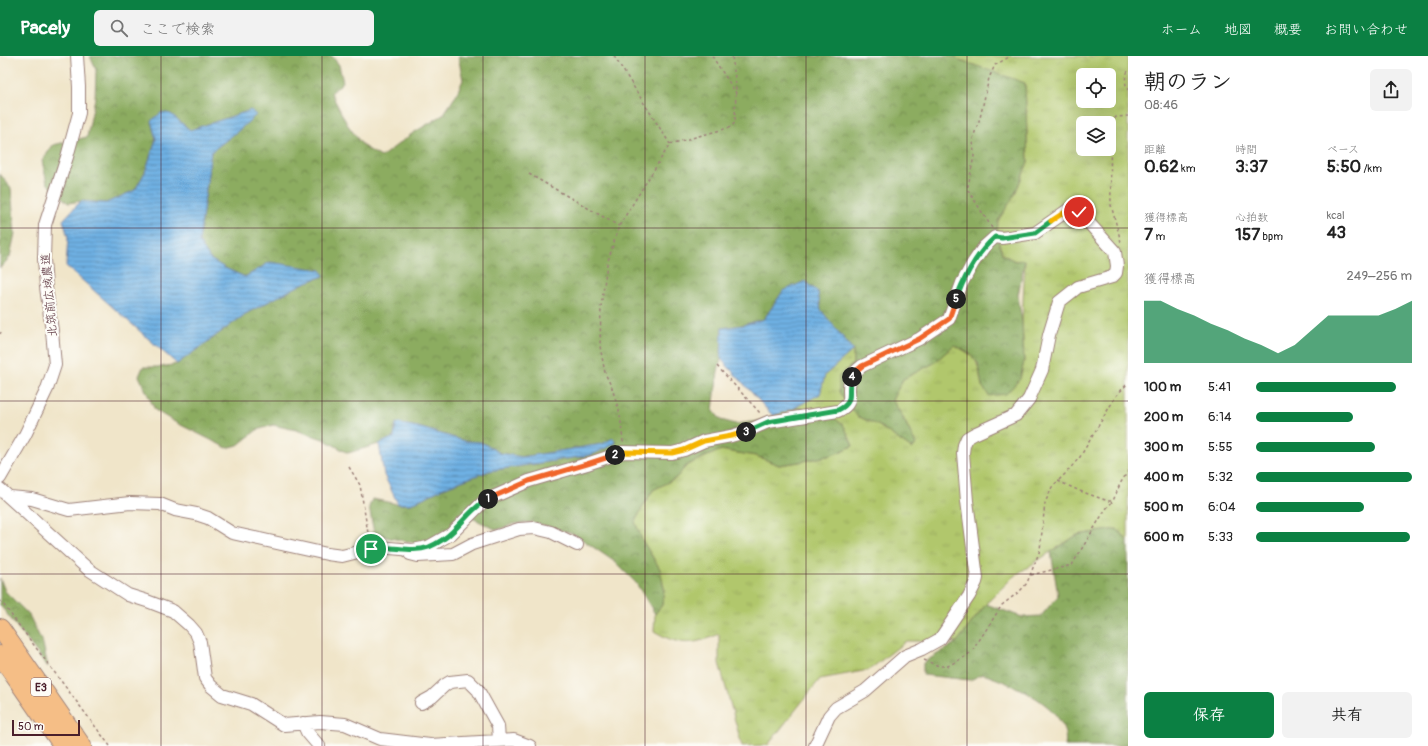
<!DOCTYPE html>
<html lang="ja">
<meta charset="utf-8">
<style>
:root{--surface:#fff;--page:#f2f2f2;--text:#222;--muted:#767676;--accent:#0b8043}
body{margin:0;font-family:Pangolin,"Klee One",sans-serif;background:var(--page);color:var(--text);height:100vh;display:flex;flex-direction:column;font-size:15px;white-space:nowrap}
*{box-sizing:border-box;margin:0}
p{font-size:13px;color:var(--muted)}
.icon{flex:none;width:22px;height:22px;fill:none;stroke:currentColor;stroke-width:2;stroke-linecap:round;stroke-linejoin:round}
.map{position:relative;flex:1;overflow:hidden}
.side{display:flex;flex-direction:column;background:var(--surface);width:300px}
.side>*{flex:none}
.controls{position:absolute;left:1076px;top:12px;display:grid;gap:8px}
.controls a{display:grid;place-items:center;width:40px;height:40px;border-radius:6px;background:var(--surface);box-shadow:0 4px 16px #0002;font-size:20px}
.scale{position:absolute;left:12px;bottom:10px;width:68px;box-sizing:border-box;padding-left:4px;border:2px solid #4a1f2b;border-top:0;font-size:11px;line-height:14px;white-space:nowrap;color:#4a1f2b;-webkit-text-stroke:3px #fdfcf7;paint-order:stroke}
.pin{position:absolute;display:grid;place-items:center;width:34px;height:34px;color:#fff;margin:-17px;border:2px solid #fff;border-radius:50%;box-shadow:0 1px 4px #0007}
.km{position:absolute;width:20px;height:20px;margin:-10px;border-radius:50%;background:#222;color:#fff;font-size:11px;line-height:20px;text-align:center}
.round{display:grid;place-items:center;flex:none;width:42px;height:42px;border-radius:6px;background:var(--page)}
.head{display:flex;align-items:center;justify-content:space-between;height:68px;padding:0 16px}
h1{font-size:22px;font-weight:700;line-height:30px}
.figures{display:grid;grid-template-columns:repeat(3,1fr);gap:6px;height:68px;padding:4px 16px}
.figures div{display:grid;align-content:center}
.figures b{font-size:17px;font-weight:700}
.figures small{font-size:11px;font-weight:400}
.figures p{font-size:11px}
.chart{height:112px;padding:8px 16px}
.chart p{display:flex;justify-content:space-between}
.chart svg{width:100%;height:72px;margin-top:4px;fill:var(--accent);opacity:.7}
.button{display:flex;gap:8px;margin-top:auto;padding:8px 16px}
.button a{flex:1;height:46px;border-radius:6px;background:var(--accent);color:#fff;font-size:16px;font-weight:700;line-height:46px;text-align:center}
.button a+a{background:var(--page);color:var(--text)}
ul{padding:0 16px;list-style:none;font-size:13px}
li{display:grid;grid-template-columns:64px 48px 1fr;align-items:center;height:30px}
li i{height:10px;border-radius:5px;background:var(--accent)}
header{display:flex;align-items:center;gap:24px;box-sizing:border-box;height:56px;padding:0 20px;background:var(--accent);color:#fff}
header strong{font-size:19px}
nav{display:flex;gap:22px;margin-inline-start:auto;font-size:14px}
.search{width:280px;height:36px;background:var(--page);display:flex;align-items:center;gap:10px;box-sizing:border-box;padding:0 14px;border-radius:6px;color:var(--muted);font-size:15px}
main{display:flex;flex:1;min-height:0}
.map>svg:first-child{display:block}
.grass{fill:url(#grass-tufts);stroke:#7e734c;fill-rule:evenodd}
.forest{fill:url(#forest-crowns);stroke:#6b6646}
.water{fill:url(#water-rules);stroke:#5c6887}
.lines{fill:none;stroke-linecap:round;stroke-linejoin:round}
.minor-casing{stroke:#9d827a;stroke-width:14}
.highway-casing{stroke:#9d827a;stroke-width:20}
.path{stroke:#9d827a;stroke-width:1.5;stroke-dasharray:3 3;stroke-linecap:butt}
.minor{stroke:#fff;stroke-width:12}
.highway{stroke:#f5be86;stroke-width:18}
.split-1-casing{stroke:#fff;stroke-width:8}
.split-2-casing{stroke:#fff;stroke-width:8}
.split-3-casing{stroke:#fff;stroke-width:8}
.split-4-casing{stroke:#fff;stroke-width:8}
.split-5-casing{stroke:#fff;stroke-width:8}
.split-6-casing{stroke:#fff;stroke-width:8}
.split-7-casing{stroke:#fff;stroke-width:8}
.split-1{stroke:#22a559;stroke-width:5}
.split-2{stroke:#f0652b;stroke-width:5}
.split-3{stroke:#f5b400;stroke-width:5}
.split-4{stroke:#22a559;stroke-width:5}
.split-5{stroke:#f0652b;stroke-width:5}
.split-6{stroke:#22a559;stroke-width:5}
.split-7{stroke:#f5b400;stroke-width:5}
.grid{fill:none;stroke:#4a1f2b;stroke-width:1;stroke-opacity:0.55}
.labels{text-anchor:middle;stroke-width:4;stroke-linejoin:round;paint-order:stroke}
.shield{fill:#fdfcf7;stroke:#806168;stroke-width:1}
.shield-label{font-size:11px;font-weight:bold;fill:#4a1f2b}
.street-label{font-size:12px;fill:#4a1f2b;stroke:#fdfcf7}
</style>
<header>
<strong>Pacely</strong>
<div class="search"><svg class="icon" aria-label="search" viewBox="0 0 24 24"><circle cx="10" cy="10" r="6"/><path d="M15 15l6 6"/></svg>ここで検索</div>
<nav><a>ホーム</a><a>地図</a><a>概要</a><a>お問い合わせ</a></nav>
</header>
<main>
<div class="map">
<svg width="1128" height="690" viewBox="0 0 1128 690">
<defs>
<pattern id="grass-tufts" width="24" height="20" patternUnits="userSpaceOnUse"><rect width="24" height="20" fill="#b1c76c"/><path d="M3 7l-1-3M5 7V3M7 7l1-3M15 17l-1-3M17 17v-4M19 17l1-3" fill="none" stroke="#9aaa5e"/></pattern>
<pattern id="forest-crowns" width="20" height="18" patternUnits="userSpaceOnUse"><rect width="20" height="18" fill="#8cac60"/><path d="M2 6a3 3 0 1 1 6 0M12 15a3 3 0 1 1 6 0" fill="none" stroke="#748b4f"/></pattern>
<pattern id="water-rules" width="6" height="5" patternUnits="userSpaceOnUse"><rect width="6" height="5" fill="#6eb0e3"/><path d="M0 2.5h6" fill="none" stroke="#5c8fb8"/></pattern>
</defs>
<rect width="100%" height="100%" fill="#fdfcf7"/>
<filter id="ink" filterUnits="userSpaceOnUse"><feTurbulence type="fractalNoise" baseFrequency=".025" numOctaves="2"/><feDisplacementMap in="SourceGraphic" scale="8" xChannelSelector="R" yChannelSelector="G"/><feConvolveMatrix kernelMatrix="1 2 1 2 8 2 1 2 1" color-interpolation-filters="sRGB"/></filter>
<filter id="wash" filterUnits="userSpaceOnUse"><feTurbulence type="fractalNoise" baseFrequency=".012" numOctaves="4" result="noise"/><feDisplacementMap in="SourceGraphic" scale="16" xChannelSelector="R" yChannelSelector="G"/><feGaussianBlur stdDeviation="0.9" result="paint"/><feColorMatrix in="noise" values="0 0 0 0 0 0 0 0 0 0 0 0 0 0 0 0 0 1.4 0 .05"/><feComposite in="paint" operator="in"/></filter>
<g filter="url(#wash)">
<rect width="100%" height="100%" fill="#f0e5c9"/>
<path class="grass" d="M955,0H1128V485L1117,473L1077,479L1014,520L986,548L957,586L906,585L869,614L820,623L768,689L742,690L719,607V578C714,580 709,583 703,584C683,590 671,585 654,575L655,558L662,549L664,532L660,513L642,484L635,466L642,452L653,434L676,422L687,409L721,394L756,400L779,409L799,406L832,399L853,390L844,370L825,354L794,352L820,338L825,319L853,294V308L839,320L857,360L878,369L912,393L916,388L901,358L892,344L903,323L934,307L954,289C979,302 977,304 982,330L1024,306L1022,266L1025,204L1015,205L1002,198L997,177V165L1014,140L1028,106L1025,28L957,3ZM1083,19H1109V45H1083ZM1083,67H1109V93H1083Z"/>
<path class="forest" d="M90,0H332L339,9L343,26L331,37L347,68L363,90L381,101L413,77L443,59L455,41L463,24L458,0H955L957,3L1025,27L1028,106L1014,140L998,165L997,177L1002,198L1015,205L1025,204L1018,239L1022,266L1024,306L1020,323L1006,338L989,340L982,330L978,307L969,297L954,289L934,307L903,323L892,344L901,358L916,388L912,393L878,369L857,360L839,336V320L853,308V294L821,254L818,236L783,235L764,263L743,269L722,272L721,303L718,315L713,354L721,364L736,368L759,365L794,352L825,354L844,370L853,390L832,399L799,406L779,409L756,400L721,394L687,409L676,422L653,434L642,452L635,466L642,484L660,513L664,532L662,549L655,558L636,527L615,506L574,478L532,466L513,468L497,474L470,461L424,489L390,482L374,477L369,451L372,443L398,448H411L448,430L489,415L592,399L616,387L613,382L603,388L522,401L500,397L481,386L465,385L418,371L396,367L394,381L379,388L348,397L323,383L296,374L273,369L257,374L238,389L227,392L173,365L155,354L139,320L143,311H161L177,308L247,257L304,227L324,220L270,206L245,221L225,212L210,203L199,186L211,96L238,75L255,59L251,54L190,74L171,58L151,65L156,83L145,116L135,134L106,147L81,145L68,147L47,127L42,105L53,89L87,81L95,42L96,14Z
M0,118L11,132L15,177L10,201L0,212Z
M1117,473L1128,485V690H1065C1072,651 1012,628 983,618L970,624L923,619V607L957,586L986,548L1022,561L1041,560L1058,540L1051,496L1077,479Z
M0,522L5,535L29,559L43,588L48,611L0,549Z"/>
<path class="water" d="M251,54L256,59L238,75L211,96L199,186L210,203L225,212L245,221L270,206L321,214L324,220L304,227L247,257L177,308L66,210L68,181L63,164L81,145L106,147L135,134L145,116L156,83L151,65L162,56L171,58L190,74Z
M805,225L818,236L821,254L853,294L825,319L820,338L794,352L773,360L721,303L722,272L743,269L764,263L783,235Z
M396,367L418,371L465,385L481,386L500,397L522,401L602,388L613,382L616,387L592,399L489,415L448,430L411,448H398L384,419L379,388L394,381Z"/>
</g>
<g filter="url(#ink)">
<g class="lines">
<defs>
<path id="minor" d="M0,422L25,379L47,333L55,309L52,275L46,231L44,203L45,169L67,101L79,57V31L77,0
M0,433L88,513L128,539L147,545L173,555L189,569L196,577L200,586L205,622L211,630L222,639L251,648L284,669L320,666L345,668L380,683L430,689L514,684L530,690
M10,441L32,443L69,454L130,447L160,448L175,454L196,458L208,462L232,477L327,498L342,500L378,491L413,494L428,491L451,478L484,445L529,425L587,408L623,396L672,397L684,394L704,385L731,380L745,376L768,366L838,355C856,346 846,339 850,325C852,318 857,314 862,310L919,283L949,263L962,227L973,207L984,191L995,181L1002,182L1035,177L1068,154L1079,156L1115,196L1117,210L1116,217L1112,221L1078,231L1059,246L1049,279L1042,314L1029,343L1016,359L974,378L967,382L964,389L963,397L967,445L977,522L976,526L969,540L940,583L922,593L905,600L865,635L836,652L829,660L815,690
M410,498L418,500L453,498L472,488L519,473L534,472L551,476L577,489
M421,647L432,641L445,629L450,626L468,624L478,634L498,670L499,684
M303,667L307,676L319,690"/>
<path id="highway" d="M0,572L82,690
M0,599L63,690"/>
</defs>
<use href="#minor" class="minor-casing"/>
<use href="#highway" class="highway-casing"/>
<path class="path" d="M614,0L670,88
M712,0L736,37
M1128,15C1124,22 1125,28 1128,34
M529,118L619,170
M992,172L968,134V130L974,100L973,83L975,76L980,62L989,22L995,9L1011,0
M1121,186L1111,149L1110,73L1111,67L1116,61L1128,60
M0,278L1,276
M717,310L761,358
M623,386L620,358L612,332L605,317L600,290L601,251L607,208L619,170L670,88L728,72L732,70L735,66L736,30L732,0
M349,411L360,429L369,483
M1058,425L1080,435L1108,445H1113
M1031,519L1072,509L1105,454L1113,445L1120,428L1128,415
M0,544L110,690
M924,604L939,610H948L966,600L972,595L984,577L1002,549L1020,535L1027,527L1040,494L1045,447L1052,431L1065,418L1080,401L1116,340L1128,327"/>
<use href="#minor" class="minor"/>
<use href="#highway" class="highway"/>
</g>
</g>
<g class="lines" filter="url(#ink)">
<defs>
<path id="split-1" d="M371,493C390,488 410,498 429,491C436,488 446,482 452,476C463,466 474,450 488,443"/>
<path id="split-2" d="M488,443L529,425L587,408L615,399"/>
<path id="split-3" d="M615,399L623,396L672,397L684,394L704,385L731,380L746,376"/>
<path id="split-4" d="M746,376L768,366L838,354C857,345 845,335 852,321"/>
<path id="split-5" d="M852,321L855,316L862,310L919,283L949,263L956,243"/>
<path id="split-6" d="M956,243C965,219 976,198 995,181L1002,182L1035,177L1051,165"/>
<path id="split-7" d="M1051,165L1068,154L1079,156"/>
</defs>
<use href="#split-1" class="split-1-casing"/>
<use href="#split-2" class="split-2-casing"/>
<use href="#split-3" class="split-3-casing"/>
<use href="#split-4" class="split-4-casing"/>
<use href="#split-5" class="split-5-casing"/>
<use href="#split-6" class="split-6-casing"/>
<use href="#split-7" class="split-7-casing"/>
<use href="#split-1" class="split-1"/>
<use href="#split-2" class="split-2"/>
<use href="#split-3" class="split-3"/>
<use href="#split-4" class="split-4"/>
<use href="#split-5" class="split-5"/>
<use href="#split-6" class="split-6"/>
<use href="#split-7" class="split-7"/>
</g>
<path class="grid" d="M161,0V690M322,0V690M483,0V690M645,0V690M806,0V690M967,0V690M0,172H1128M0,345H1128M0,518H1128"/>
<g class="labels">
<rect class="shield" x="31" y="622" width="20" height="18" rx="3"/>
<g class="shield-label">
<text x="41" y="635">E3</text>
</g>
<g class="street-label">
<text transform="translate(49 239) rotate(-95)" y="4">北筑前広域農道</text>
</g>
</g>
</svg>
<div class="controls">
<a><svg class="icon" aria-label="locate" viewBox="0 0 24 24"><circle cx="12" cy="12" r="6"/><path d="M12 2v4M12 18v4M2 12h4M18 12h4"/></svg></a>
<a><svg class="icon" aria-label="layers" viewBox="0 0 24 24"><path d="M12 4l9 5-9 5-9-5zM3 14l9 5 9-5"/></svg></a>
</div>
<div class="scale">50 m</div>
<div class="pin" style="left:371px;top:493px;background:#1e9e55"><svg class="icon" aria-label="arrive" viewBox="0 0 24 24"><path d="M6 21V4h12l-3 4 3 4H6"/></svg></div>
<div class="pin" style="left:1079px;top:156px;background:#d93025"><svg class="icon" aria-label="check" viewBox="0 0 24 24"><path d="M5 12l5 5 9-10"/></svg></div>
<b class="km" style="left:488px;top:443px">1</b>
<b class="km" style="left:615px;top:399px">2</b>
<b class="km" style="left:746px;top:376px">3</b>
<b class="km" style="left:852px;top:321px">4</b>
<b class="km" style="left:956px;top:243px">5</b>
</div>
<section class="side">
<div class="head"><div><h1>朝のラン</h1><p>08:46</p></div><a class="round"><svg class="icon" aria-label="share" viewBox="0 0 24 24"><path d="M12 15V3M7 8l5-5 5 5M5 13v7h14v-7"/></svg></a></div>
<div class="figures">
<div><p>距離</p><b>0.62<small> km</small></b></div>
<div><p>時間</p><b>3:37</b></div>
<div><p>ペース</p><b>5:50<small> /km</small></b></div>
</div>
<div class="figures">
<div><p>獲得標高</p><b>7<small> m</small></b></div>
<div><p>心拍数</p><b>157<small> bpm</small></b></div>
<div><p>kcal</p><b>43</b></div>
</div>
<div class="chart"><p><span>獲得標高</span>249–256 m</p>
<svg viewBox="0 0 160 44" preserveAspectRatio="none"><path d="M0 44V6L10 6L20 11L30 15L40 20L50 24L60 29L70 33L80 38L90 33L100 24L110 15L120 15L130 15L140 15L150 11L160 6V44z"/></svg>
</div>
<ul>
<li><b>100 m</b>5:41<i style="width:90%"></i></li>
<li><b>200 m</b>6:14<i style="width:62%"></i></li>
<li><b>300 m</b>5:55<i style="width:76%"></i></li>
<li><b>400 m</b>5:32<i style="width:100%"></i></li>
<li><b>500 m</b>6:04<i style="width:69%"></i></li>
<li><b>600 m</b>5:33<i style="width:99%"></i></li>
</ul>
<div class="button"><a>保存</a><a>共有</a></div>
</section>
</main>
